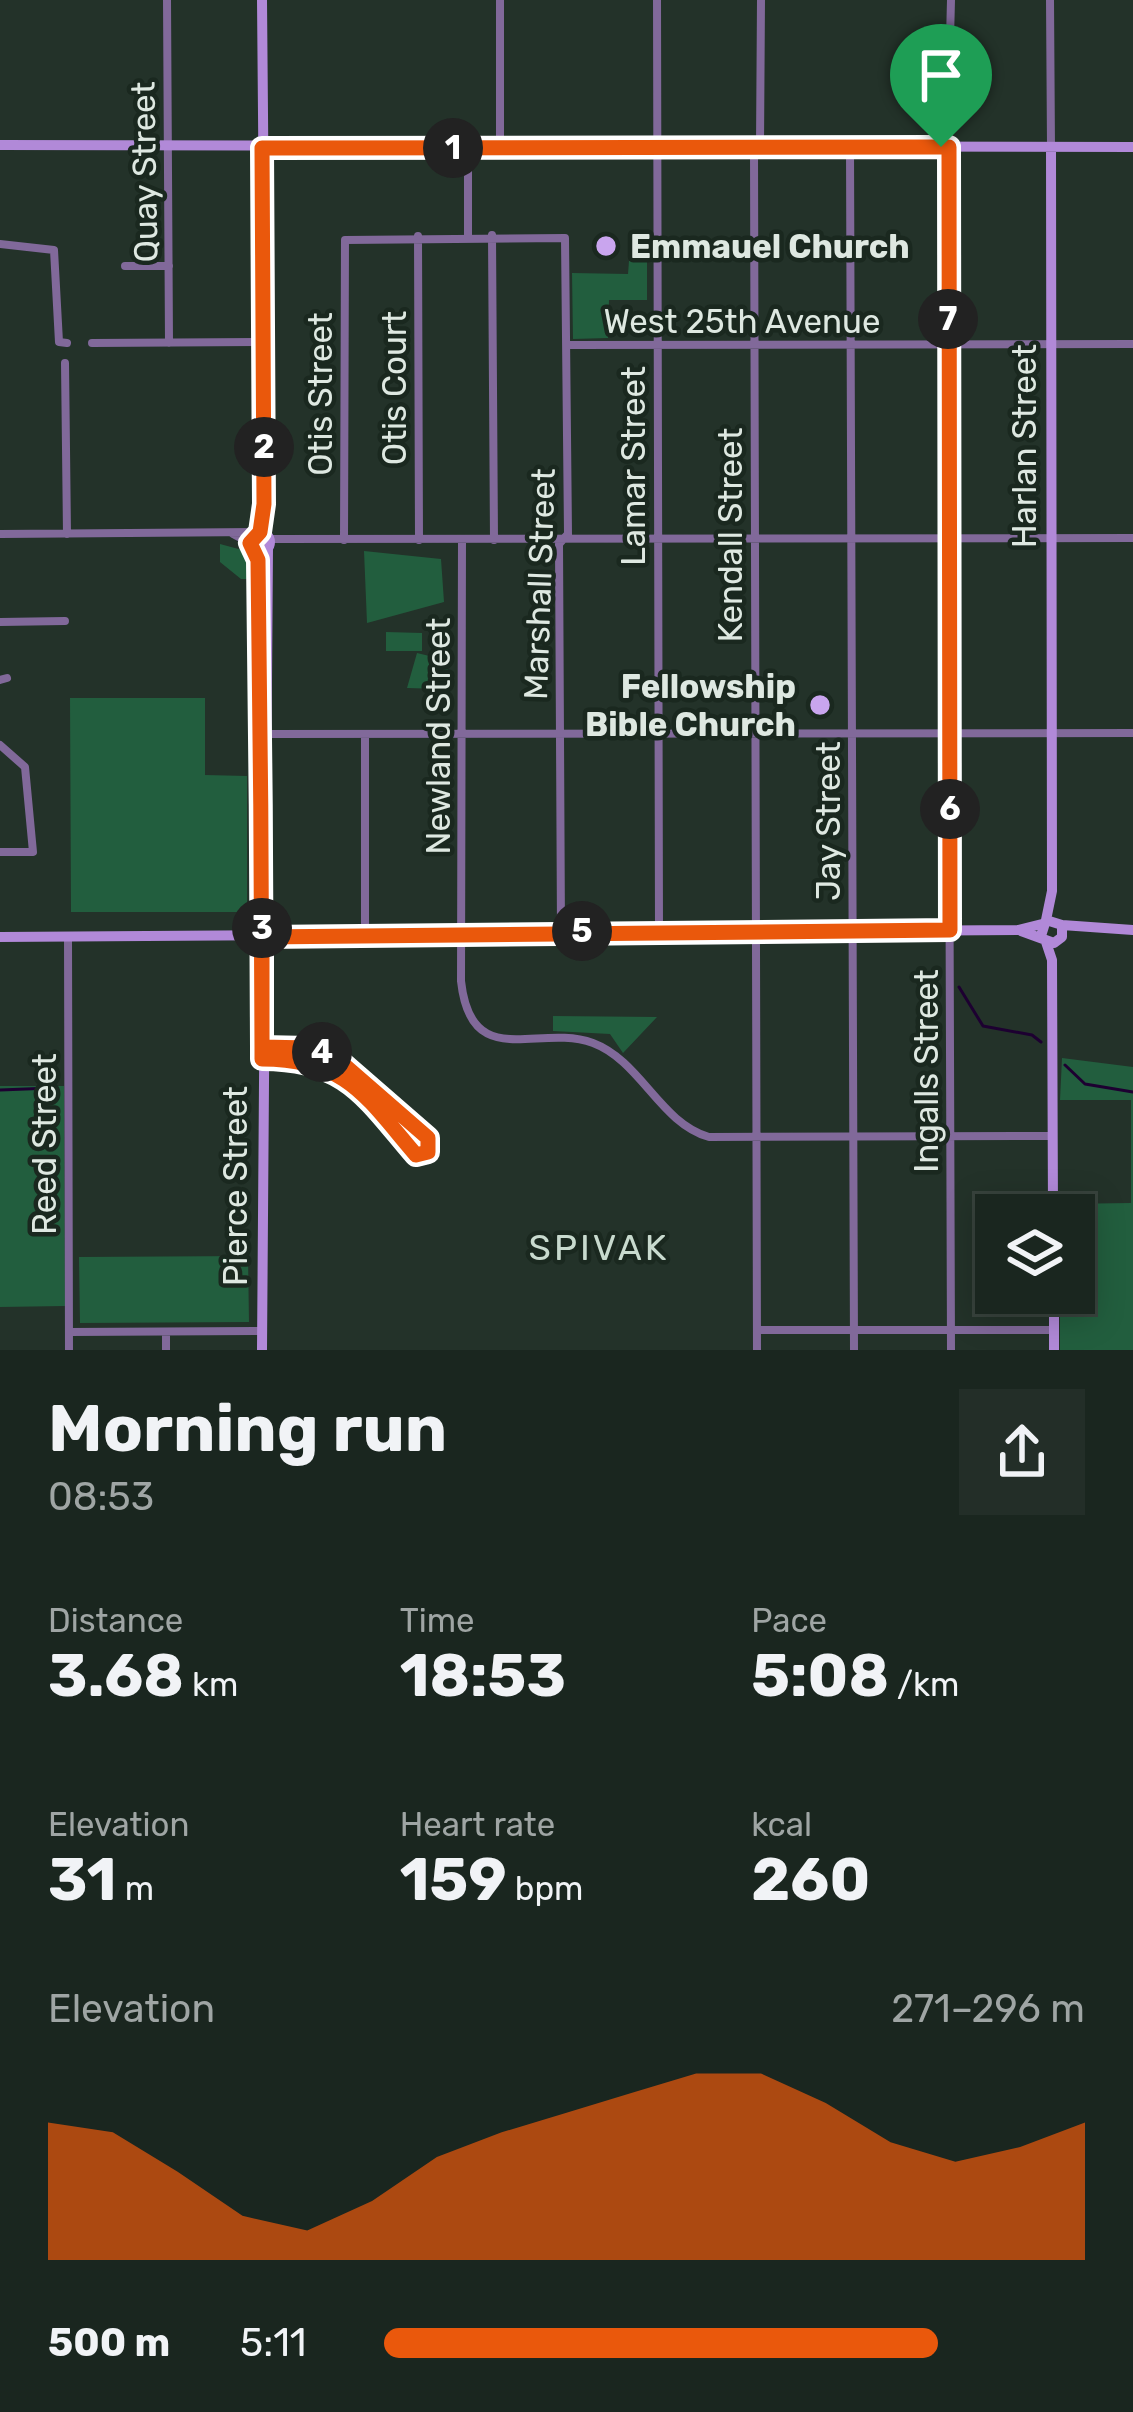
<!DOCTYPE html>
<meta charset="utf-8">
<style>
:root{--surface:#1a261f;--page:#232e28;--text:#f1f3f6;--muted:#9fa5a4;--line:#38433d;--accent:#ea580c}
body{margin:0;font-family:Rubik,sans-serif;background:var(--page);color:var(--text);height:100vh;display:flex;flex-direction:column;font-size:45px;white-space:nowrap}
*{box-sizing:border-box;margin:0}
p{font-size:39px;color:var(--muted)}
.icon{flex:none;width:66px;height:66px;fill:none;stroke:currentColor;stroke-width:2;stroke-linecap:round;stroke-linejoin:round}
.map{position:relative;height:1350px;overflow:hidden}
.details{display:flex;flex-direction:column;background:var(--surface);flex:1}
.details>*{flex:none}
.buttons{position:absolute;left:975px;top:1194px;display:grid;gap:24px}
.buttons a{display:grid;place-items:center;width:120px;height:120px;border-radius:0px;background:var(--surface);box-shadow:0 6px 30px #0003,0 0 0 3px var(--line);font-size:60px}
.pin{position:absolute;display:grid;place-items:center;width:102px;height:102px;color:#fff;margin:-123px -51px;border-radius:50% 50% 50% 0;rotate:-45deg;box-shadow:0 0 12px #0007}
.pin .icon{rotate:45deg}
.km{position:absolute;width:60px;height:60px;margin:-30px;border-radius:50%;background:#222;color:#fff;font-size:33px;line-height:60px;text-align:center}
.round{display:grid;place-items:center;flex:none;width:126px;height:126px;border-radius:0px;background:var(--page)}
.head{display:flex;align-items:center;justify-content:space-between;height:204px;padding:0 48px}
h1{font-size:66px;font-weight:700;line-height:90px}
.stats{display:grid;grid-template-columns:repeat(3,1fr);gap:18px;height:204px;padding:12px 48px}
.stats div{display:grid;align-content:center}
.stats b{font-size:60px;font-weight:700}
.stats small{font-size:33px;font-weight:400}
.stats p{font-size:33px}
.chart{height:336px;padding:24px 48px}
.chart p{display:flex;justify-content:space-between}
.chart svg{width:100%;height:216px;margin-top:12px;fill:var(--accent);opacity:.7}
ul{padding:0 48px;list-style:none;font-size:39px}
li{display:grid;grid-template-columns:192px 144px 1fr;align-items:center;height:90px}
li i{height:30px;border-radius:15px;background:var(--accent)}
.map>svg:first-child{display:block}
.green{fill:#225e3e}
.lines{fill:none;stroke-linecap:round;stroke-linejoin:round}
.stream{stroke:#1d0031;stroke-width:3}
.street{stroke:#81699a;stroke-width:8}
.secondary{stroke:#b189d8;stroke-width:10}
.route-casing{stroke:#fff;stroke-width:24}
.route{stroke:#ea580c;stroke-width:15}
.poi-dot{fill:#c9a5ee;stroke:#1a281f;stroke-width:4.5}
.labels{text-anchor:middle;stroke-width:9;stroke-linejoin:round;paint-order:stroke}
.street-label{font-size:33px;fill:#dee8e1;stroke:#1a281f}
.poi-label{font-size:33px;font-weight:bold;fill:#dee8e1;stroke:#1a281f;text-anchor:start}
.neighbourhood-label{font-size:36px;letter-spacing:3px;fill:#c8dace;stroke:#1a281f}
</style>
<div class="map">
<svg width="1133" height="1350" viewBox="0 0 1133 1350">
<rect width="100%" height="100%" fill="#233229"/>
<path class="green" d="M629,261H647V300H609L608,338L573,339L572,273L628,274Z
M220,544L246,551L250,579H241L220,562Z
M364,551L441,559L444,602L367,623Z
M386,632L422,633V651H386Z
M417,653L446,660L449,677L441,689L407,688Z
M70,698H205V775L247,776V912H71Z
M553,1016L657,1017L623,1053L610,1034L553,1031Z
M1062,1058L1133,1067V1350H1060V1293H1074V1215H1061V1204L1131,1203V1100H1060Z
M0,1086H64L65,1306L0,1307Z
M248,1256L249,1322L80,1323L79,1257Z"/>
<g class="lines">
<path class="stream" d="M959,987L983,1026L1032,1035L1041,1042
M1065,1065L1085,1084L1133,1092
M0,1090L52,1088"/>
<path class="street" d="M167,0L169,343
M657,0L659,931
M1050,0L1051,147
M760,145L761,0
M500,146V0
M468,148V236
M850,148L854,1350
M754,151L757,1350
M492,235L494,540
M418,236L419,540
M0,244L54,250L59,342L67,343
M125,266H169
M92,343L265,342
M568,345L1133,344
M65,363L67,534
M0,534L257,532
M233,534L250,543
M270,539L1133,538
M344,540L345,240L565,238L568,534L559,544L561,931
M462,540L461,981C471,1073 537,1023 593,1043C641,1061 660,1123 709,1137L1053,1136
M0,622L65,621
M0,680L7,678
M265,734L1133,733
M365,734V933
M0,745L25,767L33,852H0
M68,938L69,1350
M264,1047L309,1048L336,1058L428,1138L429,1150L414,1154L406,1140C355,1088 342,1059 264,1059
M757,1330H1054
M69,1332L262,1331
M166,1332V1350
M951,1350L947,156L951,0"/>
<path class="secondary" d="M0,145L1133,147
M260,532L265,342L262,0
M250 542a10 10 0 1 1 20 0a10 10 0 1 1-20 0Z
M1046,920L1052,891L1051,147
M1062,925L1133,930
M1021,931L1054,943L1062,937V925L1046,920L1041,936
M0,937L1018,930L1042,924
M1046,942L1052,960L1053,1215
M1054,1293V1350
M262,1350L268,548"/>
</g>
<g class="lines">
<defs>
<path id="route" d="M941,147L262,148L264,504L260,532L250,543L258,560C260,723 262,884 262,1047V1059C347,1059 366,1097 416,1155L428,1152V1138L336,1058L309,1048L262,1047V937L950,930L949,147H941"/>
</defs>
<use href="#route" class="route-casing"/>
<use href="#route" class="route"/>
</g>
<g class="poi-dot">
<circle cx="606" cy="246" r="12"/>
<circle cx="820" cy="705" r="12"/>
</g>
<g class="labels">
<g class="street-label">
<text transform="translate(144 172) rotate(-91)" y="12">Quay Street</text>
<text x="742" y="333">West 25th Avenue</text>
<text transform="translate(394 388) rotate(-90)" y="12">Otis Court</text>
<text transform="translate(320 394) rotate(-90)" y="12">Otis Street</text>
<text transform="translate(1024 446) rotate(-90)" y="12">Harlan Street</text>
<text transform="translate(633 466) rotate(-90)" y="12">Lamar Street</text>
<text transform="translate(730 535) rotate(-90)" y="12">Kendall Street</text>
<text transform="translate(539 584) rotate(-88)" y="12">Marshall Street</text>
<text transform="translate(438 736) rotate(-90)" y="12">Newland Street</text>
<text transform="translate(828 821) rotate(-90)" y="12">Jay Street</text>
<text transform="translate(926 1071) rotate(-90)" y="12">Ingalls Street</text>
<text transform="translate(44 1144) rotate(-90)" y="12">Reed Street</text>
<text transform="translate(235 1186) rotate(-90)" y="12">Pierce Street</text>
</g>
<g class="poi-label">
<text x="630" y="258">Emmauel Church</text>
<text x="796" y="698" text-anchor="end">Fellowship<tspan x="796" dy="38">Bible Church</tspan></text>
</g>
<g class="neighbourhood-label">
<text x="599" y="1260">SPIVAK</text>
</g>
</g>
</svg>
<div class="buttons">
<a><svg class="icon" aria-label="layers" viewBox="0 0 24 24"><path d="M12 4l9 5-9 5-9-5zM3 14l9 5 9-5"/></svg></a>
</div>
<div class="pin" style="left:941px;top:147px;background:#1e9e55"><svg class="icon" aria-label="arrive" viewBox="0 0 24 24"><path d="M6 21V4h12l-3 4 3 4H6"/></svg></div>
<b class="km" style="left:453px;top:148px">1</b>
<b class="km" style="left:264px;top:447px">2</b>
<b class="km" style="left:262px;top:928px">3</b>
<b class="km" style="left:322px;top:1052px">4</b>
<b class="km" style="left:582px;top:931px">5</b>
<b class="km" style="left:950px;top:809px">6</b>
<b class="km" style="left:948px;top:319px">7</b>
</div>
<section class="details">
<div class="head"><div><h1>Morning run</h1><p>08:53</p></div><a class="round"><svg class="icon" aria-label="share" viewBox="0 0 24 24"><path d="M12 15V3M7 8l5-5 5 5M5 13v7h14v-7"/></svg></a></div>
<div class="stats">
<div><p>Distance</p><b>3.68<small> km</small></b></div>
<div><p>Time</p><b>18:53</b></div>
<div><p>Pace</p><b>5:08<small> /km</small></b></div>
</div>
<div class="stats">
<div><p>Elevation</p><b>31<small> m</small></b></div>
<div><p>Heart rate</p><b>159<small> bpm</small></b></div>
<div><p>kcal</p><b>260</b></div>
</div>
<div class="chart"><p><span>Elevation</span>271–296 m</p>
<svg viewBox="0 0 160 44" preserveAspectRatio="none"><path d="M0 44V16L10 18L20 26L30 35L40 38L50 32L60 23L70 18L80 14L90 10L100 6L110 6L120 12L130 20L140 24L150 21L160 16V44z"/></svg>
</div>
<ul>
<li><b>500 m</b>5:11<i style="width:79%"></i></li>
</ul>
</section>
